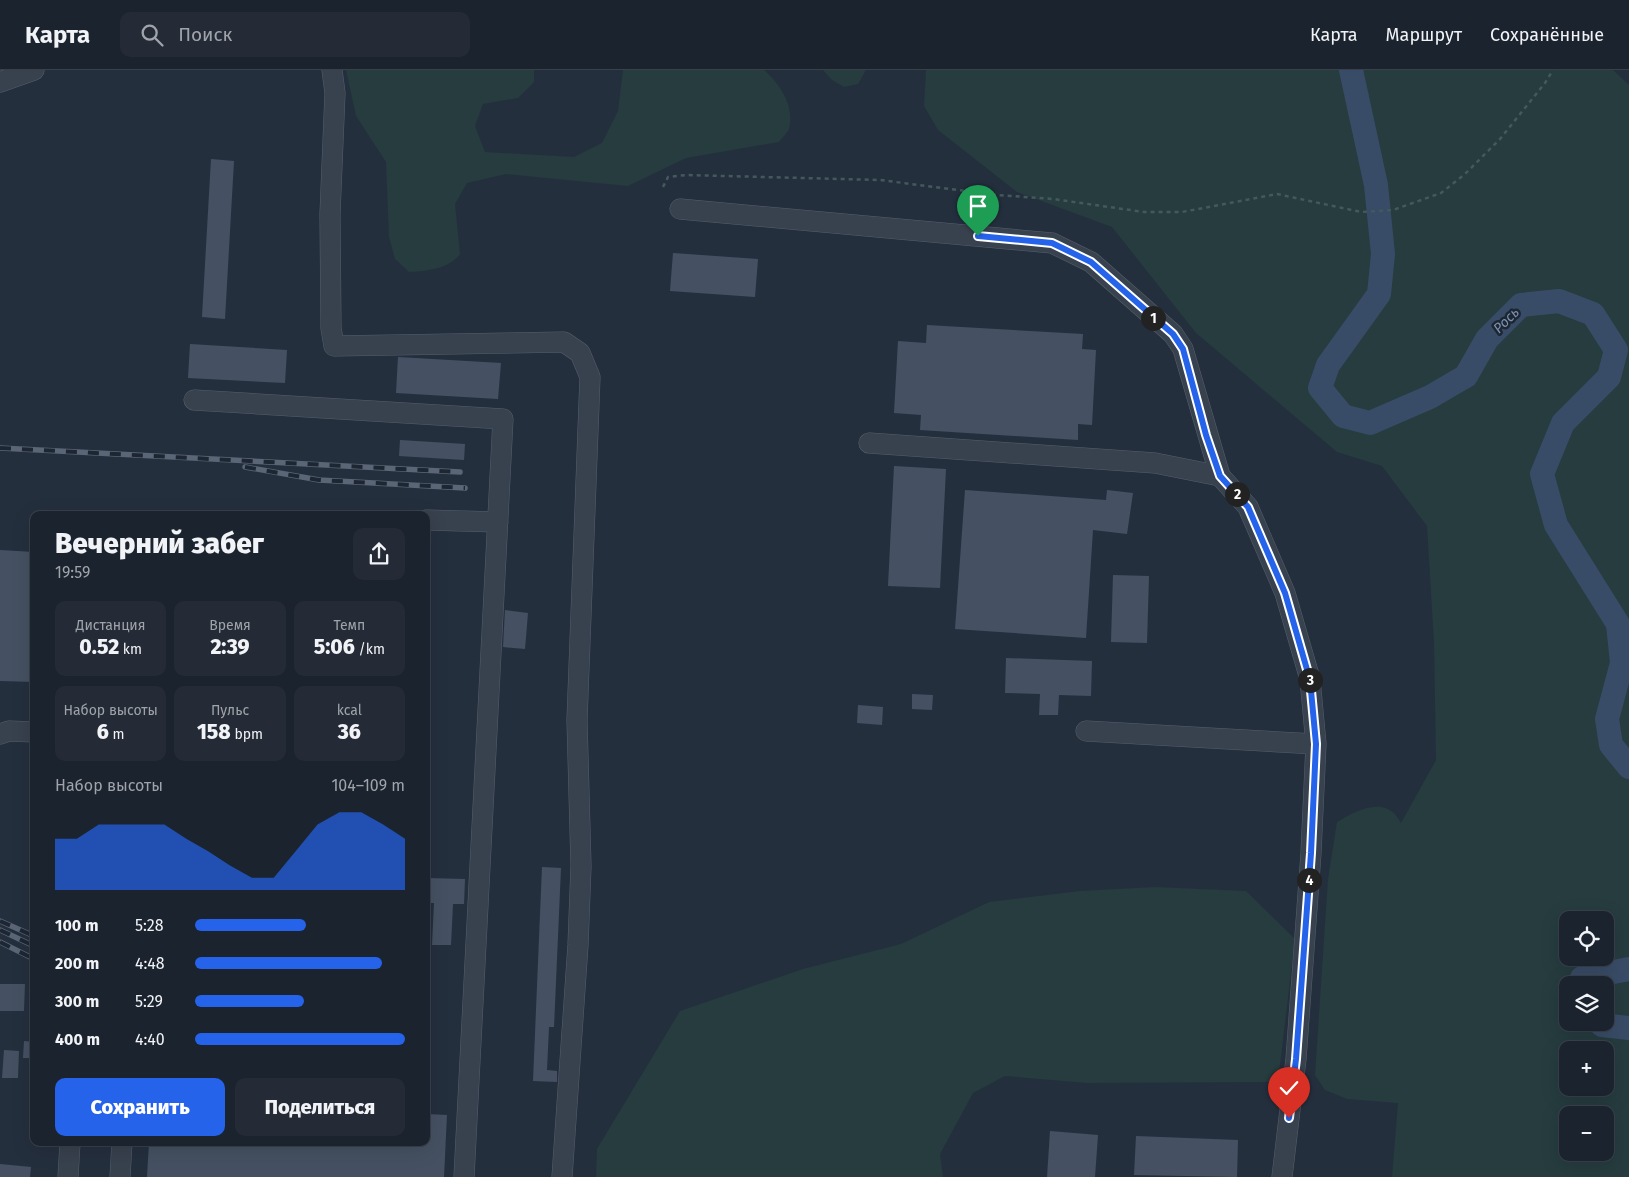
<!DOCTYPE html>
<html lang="ru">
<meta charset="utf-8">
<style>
:root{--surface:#1b232e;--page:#242b36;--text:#f1f3f6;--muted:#a0a4aa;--line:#39404a;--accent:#2563eb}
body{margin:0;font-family:"Fira Sans",sans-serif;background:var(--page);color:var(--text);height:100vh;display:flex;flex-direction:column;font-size:19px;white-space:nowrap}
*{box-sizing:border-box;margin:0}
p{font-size:16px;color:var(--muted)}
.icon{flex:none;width:28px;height:28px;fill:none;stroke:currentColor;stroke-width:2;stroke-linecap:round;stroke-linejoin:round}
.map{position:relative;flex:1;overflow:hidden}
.sheet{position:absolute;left:30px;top:441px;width:400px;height:635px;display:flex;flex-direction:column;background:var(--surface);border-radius:10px;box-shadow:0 5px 20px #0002,0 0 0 1px var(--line)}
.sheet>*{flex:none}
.fabs{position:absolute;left:1559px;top:841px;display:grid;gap:10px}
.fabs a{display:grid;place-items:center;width:55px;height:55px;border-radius:10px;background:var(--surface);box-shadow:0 5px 20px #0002,0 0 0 1px var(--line);font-size:25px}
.pin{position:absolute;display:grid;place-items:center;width:42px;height:42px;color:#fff;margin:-51px -21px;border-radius:50% 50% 50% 0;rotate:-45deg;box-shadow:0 0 5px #0007}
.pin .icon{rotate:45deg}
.km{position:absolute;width:25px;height:25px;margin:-12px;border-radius:50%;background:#222;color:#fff;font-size:14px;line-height:25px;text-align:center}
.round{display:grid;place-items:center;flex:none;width:52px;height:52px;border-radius:10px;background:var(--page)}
.summary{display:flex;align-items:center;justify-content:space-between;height:85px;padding:0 25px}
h1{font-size:28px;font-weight:800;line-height:38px}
.metrics{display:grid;grid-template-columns:repeat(3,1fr);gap:8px;height:85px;padding:5px 25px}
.metrics div{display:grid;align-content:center;border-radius:10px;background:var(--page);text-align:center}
.metrics b{font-size:21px;font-weight:800}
.metrics small{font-size:14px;font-weight:400}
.metrics p{font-size:14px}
.chart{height:140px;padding:10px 25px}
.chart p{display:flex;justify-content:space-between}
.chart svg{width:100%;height:90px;margin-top:5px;fill:var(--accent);opacity:.7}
.cta{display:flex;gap:10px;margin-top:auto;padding:10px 25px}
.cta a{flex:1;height:58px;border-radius:10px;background:var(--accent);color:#fff;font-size:20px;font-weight:800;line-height:58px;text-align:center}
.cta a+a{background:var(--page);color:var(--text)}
ul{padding:0 25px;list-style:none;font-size:16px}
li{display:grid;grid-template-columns:80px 60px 1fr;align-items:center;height:38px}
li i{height:12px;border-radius:6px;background:var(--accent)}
header{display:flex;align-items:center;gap:30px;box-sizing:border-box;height:70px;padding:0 25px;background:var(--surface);border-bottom:1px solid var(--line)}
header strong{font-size:24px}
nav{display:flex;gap:28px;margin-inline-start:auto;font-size:18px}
.search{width:350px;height:45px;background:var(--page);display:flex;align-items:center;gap:12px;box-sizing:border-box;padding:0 18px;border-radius:10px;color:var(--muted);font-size:19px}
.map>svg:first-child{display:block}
.green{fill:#263c3f;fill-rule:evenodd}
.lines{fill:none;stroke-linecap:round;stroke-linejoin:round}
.river{stroke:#394c67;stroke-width:24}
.building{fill:#455162}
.minor-casing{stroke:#565f6c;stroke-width:21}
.path{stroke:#44595c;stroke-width:2.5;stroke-dasharray:4 4;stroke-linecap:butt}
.minor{stroke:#38414e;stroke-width:20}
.rail-casing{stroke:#5a6575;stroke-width:5.5}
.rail{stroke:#1d2633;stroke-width:4;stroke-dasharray:11;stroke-linecap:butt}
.route-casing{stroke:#fff;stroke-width:10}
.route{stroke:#2563eb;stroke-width:6}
.labels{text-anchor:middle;stroke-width:5;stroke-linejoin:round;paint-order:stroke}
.water-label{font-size:14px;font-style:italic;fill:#7c92b1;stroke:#1d2633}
</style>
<header>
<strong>Карта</strong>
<div class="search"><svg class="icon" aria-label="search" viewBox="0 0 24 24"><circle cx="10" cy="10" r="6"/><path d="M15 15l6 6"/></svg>Поиск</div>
<nav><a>Карта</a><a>Маршрут</a><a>Сохранённые</a></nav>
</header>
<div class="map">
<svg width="1629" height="1107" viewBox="0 0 1629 1107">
<rect width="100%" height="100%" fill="#242f3e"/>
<path class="green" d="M346,0H534V12L518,28L483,34L475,56L485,82L574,87L602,73L618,41L623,0H764C780,14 795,36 789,59C787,63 782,68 779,72L686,88L628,116L506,104L467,113L455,134L460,184C449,199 427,201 409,202L395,189L389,167L386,92L356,46Z
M823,0H866L858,14L844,17L832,10Z
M926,0H1613L1629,15V1107H1392L1398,1033L1347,1029L1325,1020L1315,1005L1328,809L1337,752C1352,743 1377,728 1394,743C1397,746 1399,750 1401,753L1436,690L1434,573L1427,456L1382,396L1337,382L1196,263L1112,157L1017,122L938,60L924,36ZM1568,850H1605V888H1568ZM1568,915H1605V952H1568ZM1568,980H1605V1018H1568ZM1568,1045H1605V1082H1568Z
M1155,817L1246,821L1295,869L1278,1012L1087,1013L1005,1006L973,1023L940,1084L943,1107H596L597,1079L680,941L803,899L901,874L989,832L1080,821Z"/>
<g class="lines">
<path class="river" d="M1351,0L1376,115L1383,184L1379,224L1328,295L1320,318L1343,346L1370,353L1430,327L1466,306L1487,269L1521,235L1559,231L1593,244L1616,280L1609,307L1563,353L1542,404L1556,455L1618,554L1622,593L1607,649L1611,675L1629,697
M1582,915V908L1629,899
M1599,952L1602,955L1629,958"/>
</g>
<path class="building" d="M211,89L234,91L225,249L202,247Z
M673,183L758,189L755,227L670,221Z
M927,255L1083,264L1082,279L1096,280L1092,355L1078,354V370L920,360L921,345L894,343L898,271L926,273Z
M190,274L287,280L285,313L188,308Z
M398,287L501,293L498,329L396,323Z
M400,370L465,374L464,390L399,386Z
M894,396L946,399L940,518L888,516Z
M965,420L1106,430L1107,420L1133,423L1127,464L1093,460L1086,568L955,559Z
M0,480L34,482V612L0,611Z
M1113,505L1149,506L1147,573L1111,572Z
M505,540L528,543L525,579L503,577Z
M1006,588L1092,591L1091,626L1059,625L1058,645H1039L1040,624L1005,623Z
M912,624L933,625L932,640L912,639Z
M858,635L883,637L882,655L857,653Z
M542,797L561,798L554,957H549L547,1000L557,1001V1012L533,1011Z
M426,808L465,809L464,834H453L451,875H432L434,833H426Z
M0,914H25L24,941H0Z
M24,971L34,972V988H23Z
M4,980L19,981L18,1008H2Z
M426,1044L447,1045L444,1107H147L149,1072H426Z
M1050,1061L1098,1065L1095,1107H1047Z
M1136,1066L1238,1070L1237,1107L1134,1105Z
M0,1094L31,1097L30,1107H0Z"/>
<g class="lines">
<defs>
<path id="minor" d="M332,0L335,23L330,144L331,258L334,276L564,272L580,283L590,307L577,650L581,796L578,875L562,1107
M0,12L34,0
M680,139L1052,173L1091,192L1173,264L1183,279L1220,406L1248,437L1285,523L1310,609L1316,674L1311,783L1296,989L1282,1107
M194,330L503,349L464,1107
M869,373L1155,393L1220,406
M426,450L498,452
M1086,661L1316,674
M0,664L9,661L34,662
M68,1107L70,1073
M120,1107L122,1072"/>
</defs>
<use href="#minor" class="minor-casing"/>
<path class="path" d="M663,117L668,107L686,105L880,110L997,125L1053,129L1144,142H1182L1277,124L1361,142L1393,140L1441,123L1465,104L1500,69L1545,13L1553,0"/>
<use href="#minor" class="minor"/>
<defs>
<path id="rail" d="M0,378L460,402
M245,397L319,410L465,418
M0,851L34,866
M0,860L34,876
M0,872L34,889"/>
</defs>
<use href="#rail" class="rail-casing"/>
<use href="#rail" class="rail"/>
</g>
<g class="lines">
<defs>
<path id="route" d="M978,166L1052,173L1091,192L1173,264L1183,279L1206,365L1220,406L1248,437L1285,523L1310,610L1316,674L1311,783L1296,989L1289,1048"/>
</defs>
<use href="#route" class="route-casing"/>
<use href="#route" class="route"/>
</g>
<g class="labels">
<g class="water-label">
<text transform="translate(1506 250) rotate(-45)" y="5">Рось</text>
</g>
</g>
</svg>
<div class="fabs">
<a><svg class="icon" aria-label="locate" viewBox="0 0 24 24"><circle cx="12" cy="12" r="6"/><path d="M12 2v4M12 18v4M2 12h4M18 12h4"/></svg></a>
<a><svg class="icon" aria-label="layers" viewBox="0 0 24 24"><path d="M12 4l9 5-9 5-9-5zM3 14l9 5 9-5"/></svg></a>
<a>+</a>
<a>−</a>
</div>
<div class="pin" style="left:978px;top:166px;background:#1e9e55"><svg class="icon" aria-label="arrive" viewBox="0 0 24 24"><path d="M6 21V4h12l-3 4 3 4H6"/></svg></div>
<div class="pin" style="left:1289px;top:1048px;background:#d93025"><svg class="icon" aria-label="check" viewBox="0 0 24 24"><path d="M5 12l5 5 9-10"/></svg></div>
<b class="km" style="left:1153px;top:248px">1</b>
<b class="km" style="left:1237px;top:424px">2</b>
<b class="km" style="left:1310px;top:610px">3</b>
<b class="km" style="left:1309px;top:810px">4</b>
<section class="sheet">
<div class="summary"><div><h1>Вечерний забег</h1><p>19:59</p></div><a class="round"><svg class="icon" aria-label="share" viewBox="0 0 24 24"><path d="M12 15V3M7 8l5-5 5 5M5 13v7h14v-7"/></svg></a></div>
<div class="metrics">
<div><p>Дистанция</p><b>0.52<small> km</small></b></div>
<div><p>Время</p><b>2:39</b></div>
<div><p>Темп</p><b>5:06<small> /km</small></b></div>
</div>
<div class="metrics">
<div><p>Набор высоты</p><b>6<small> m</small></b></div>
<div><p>Пульс</p><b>158<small> bpm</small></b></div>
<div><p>kcal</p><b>36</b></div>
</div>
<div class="chart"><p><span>Набор высоты</span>104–109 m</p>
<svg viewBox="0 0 160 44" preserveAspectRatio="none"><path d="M0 44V19L10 19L20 12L30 12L40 12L50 12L60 19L70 25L80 32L90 38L100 38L110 25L120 12L130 6L140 6L150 12L160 19V44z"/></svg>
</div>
<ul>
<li><b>100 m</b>5:28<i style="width:53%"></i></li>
<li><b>200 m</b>4:48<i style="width:89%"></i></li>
<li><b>300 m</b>5:29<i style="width:52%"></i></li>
<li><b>400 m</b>4:40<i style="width:100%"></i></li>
</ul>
<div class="cta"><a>Сохранить</a><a>Поделиться</a></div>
</section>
</div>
